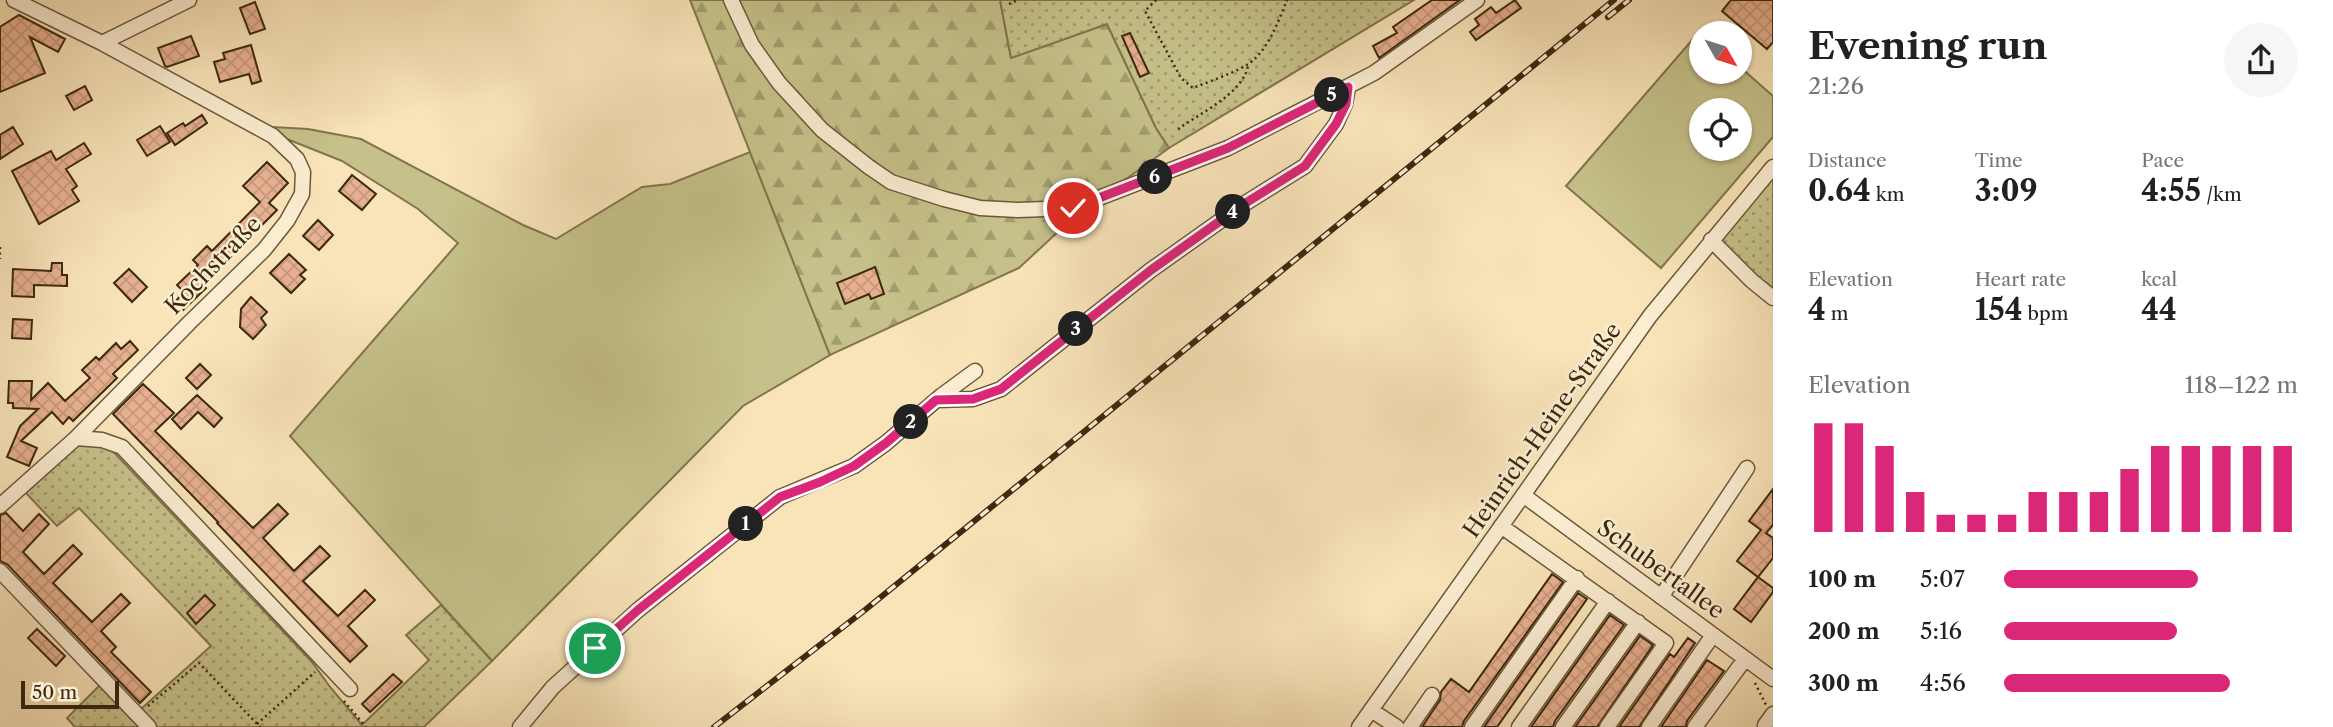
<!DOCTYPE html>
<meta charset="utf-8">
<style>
:root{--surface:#fff;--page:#f6f6f6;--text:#202124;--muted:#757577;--accent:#db2777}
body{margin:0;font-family:"Libre Caslon Text",serif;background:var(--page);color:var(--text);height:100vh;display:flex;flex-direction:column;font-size:26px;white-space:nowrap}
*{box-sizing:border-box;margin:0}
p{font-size:23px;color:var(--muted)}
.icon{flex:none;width:38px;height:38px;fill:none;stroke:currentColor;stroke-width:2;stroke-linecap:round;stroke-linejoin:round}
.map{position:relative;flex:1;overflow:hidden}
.sheet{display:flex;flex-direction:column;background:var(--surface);width:560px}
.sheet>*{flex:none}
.needle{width:46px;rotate:129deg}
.fabs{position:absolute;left:1689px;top:21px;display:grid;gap:14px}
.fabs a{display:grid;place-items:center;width:63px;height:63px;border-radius:50%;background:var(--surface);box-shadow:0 2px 5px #0004;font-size:35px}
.scale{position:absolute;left:21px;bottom:18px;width:98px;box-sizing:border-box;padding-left:7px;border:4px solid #3d290e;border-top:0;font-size:19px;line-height:24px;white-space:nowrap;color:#3d290e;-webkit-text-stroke:5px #fbedd2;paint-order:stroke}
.pin{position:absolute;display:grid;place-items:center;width:60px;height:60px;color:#fff;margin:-30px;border:4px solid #fff;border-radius:50%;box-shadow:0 2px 7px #0007}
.km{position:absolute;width:35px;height:35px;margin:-18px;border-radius:50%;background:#222;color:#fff;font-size:19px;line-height:35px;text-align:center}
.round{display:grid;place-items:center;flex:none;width:74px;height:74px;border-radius:37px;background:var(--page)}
.summary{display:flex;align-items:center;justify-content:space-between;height:119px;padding:0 35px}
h1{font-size:38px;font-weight:700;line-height:52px}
.figures{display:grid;grid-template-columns:repeat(3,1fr);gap:10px;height:119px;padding:7px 35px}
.figures div{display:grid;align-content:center}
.figures b{font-size:30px;font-weight:700}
.figures small{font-size:19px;font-weight:400}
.figures p{font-size:19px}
.chart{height:196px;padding:14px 35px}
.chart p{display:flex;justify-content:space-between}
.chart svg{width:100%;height:126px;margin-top:7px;stroke:var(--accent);stroke-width:6}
ul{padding:0 35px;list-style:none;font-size:23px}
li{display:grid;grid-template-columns:112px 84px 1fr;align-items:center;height:52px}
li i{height:18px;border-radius:9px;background:var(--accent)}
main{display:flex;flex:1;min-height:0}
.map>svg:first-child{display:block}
.grass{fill:#c6c18a;stroke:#82754c;stroke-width:2;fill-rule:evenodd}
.forest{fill:url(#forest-firs);stroke:#82754c;stroke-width:2}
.garden{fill:url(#garden-dots);stroke:#82754c;stroke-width:2}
.building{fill:url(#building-cross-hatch);stroke:#3d290e;stroke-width:2}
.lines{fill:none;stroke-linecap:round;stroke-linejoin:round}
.minor-casing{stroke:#6c5839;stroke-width:17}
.path{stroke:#3d290e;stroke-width:2.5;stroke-dasharray:2 3.5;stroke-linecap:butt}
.minor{stroke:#fbedd2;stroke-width:14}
.rail-casing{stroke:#3d290e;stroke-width:6}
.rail{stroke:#fbedd2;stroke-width:3.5;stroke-dasharray:10;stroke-linecap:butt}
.route-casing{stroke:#fff;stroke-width:14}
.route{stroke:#db2777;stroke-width:9}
.labels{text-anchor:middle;stroke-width:5;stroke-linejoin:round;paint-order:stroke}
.street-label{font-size:23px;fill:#3d290e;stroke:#fbedd2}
</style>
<main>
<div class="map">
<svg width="1773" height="727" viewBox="0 0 1773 727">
<defs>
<pattern id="forest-firs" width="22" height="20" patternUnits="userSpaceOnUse" patternTransform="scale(1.75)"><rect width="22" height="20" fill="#c6c18a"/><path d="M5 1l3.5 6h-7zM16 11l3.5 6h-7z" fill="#a29d6f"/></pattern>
<pattern id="garden-dots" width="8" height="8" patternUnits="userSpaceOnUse" patternTransform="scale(1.75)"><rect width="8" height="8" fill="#c6c18a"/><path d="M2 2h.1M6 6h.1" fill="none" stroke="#a29d6f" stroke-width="1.8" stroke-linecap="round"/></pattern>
<pattern id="building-cross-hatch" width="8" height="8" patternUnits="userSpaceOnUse" patternTransform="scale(1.75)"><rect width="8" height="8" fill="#e7b090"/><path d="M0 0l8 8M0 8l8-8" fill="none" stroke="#c7977b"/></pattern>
</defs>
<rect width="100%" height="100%" fill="#f9e4ba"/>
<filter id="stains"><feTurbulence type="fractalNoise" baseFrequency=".00286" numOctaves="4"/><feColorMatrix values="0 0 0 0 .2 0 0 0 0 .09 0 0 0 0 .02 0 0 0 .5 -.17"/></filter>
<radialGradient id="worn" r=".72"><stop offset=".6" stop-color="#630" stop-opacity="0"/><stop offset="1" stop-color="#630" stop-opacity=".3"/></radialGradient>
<path class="grass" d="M1699,32L1701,72H1740V67L1773,96V137L1661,268L1566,186ZM1701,110H1740V149H1701Z
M242,121L272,127L308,129L361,139L523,225L556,239L642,187L670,184L750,152L830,355L743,406L492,661L290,436L458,243L418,209L342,161Z"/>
<path class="forest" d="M690,0H1000L1011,58L1107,24L1156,128L1169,148L1075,216L1019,268L830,355Z"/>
<path class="garden" d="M1000,0H1414L1169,148L1156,128L1107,24L1011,58Z
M1773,167V298L1711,240Z
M79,444L107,445L312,662L330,687L362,725L429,660L406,635L441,605L492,661L424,727H75L67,718L100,685L131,718L211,646L79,508L57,526L26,493Z"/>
<path class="building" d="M1432,0H1460L1379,58L1373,46L1397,33L1393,27Z
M1515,0L1521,8L1476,40L1470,32L1479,25L1475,19L1491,7L1496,13Z
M1731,0H1773V42L1767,49L1722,11Z
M255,2L265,29L250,34L240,8Z
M19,15L65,39L58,52L30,37L45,73L0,92V27Z
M1130,33L1149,73L1140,77L1122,36Z
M191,36L199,56L167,67L165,66L158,48Z
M251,45L261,81L252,84L249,74L220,82L214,62L225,59L223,53Z
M85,86L92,100L74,110L66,96Z
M202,115L207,123L175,145L167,133L183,123L185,126Z
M160,126L170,142L147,156L137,140Z
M13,127L23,144L0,159V135Z
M84,143L91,154L66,169L77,186L72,190L79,201L39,224L12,171L51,151L56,160Z
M267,162L288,183L269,203L277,210L233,254L204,285L206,288L183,310L175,302L184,292L177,285L198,265L193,260L207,246L212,251L260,202L243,186Z
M352,175L376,194L362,210L339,191Z
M318,220L333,235L319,250L303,236Z
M289,254L306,270L300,275L305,279L291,293L270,273Z
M52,263H62V275H67V286L34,285V297L12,296L13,269L51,271Z
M875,267L884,294L871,299L869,294L845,304L837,283Z
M129,269L147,287L132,302L114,283Z
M251,297L267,312L261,318L266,325L253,339L240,327L241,309Z
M13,319L32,320L31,339L12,338Z
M130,341L138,350L113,374L117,378L73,421L69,417L63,424L52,412L21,441L37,448L29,466L7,457L20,426L38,409L13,408V403H8L9,381H32L31,400L48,383L65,401L90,378L82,370L96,357L99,360L116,343L121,349Z
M200,364L211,375L197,389L186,378Z
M143,384L174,413L155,431L253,528L278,504L288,514L263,538L294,571L320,546L330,556L303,581L338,616L365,590L375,600L348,626L367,646L350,662L217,523L218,522L113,414Z
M197,395L222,418L214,427L198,412L181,429L172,419Z
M1773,489V525L1766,533L1773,538V558L1758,577L1737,561L1761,530L1749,521Z
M6,513L23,531L39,514L49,524L23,552L44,574L73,545L82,554L53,583L92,622L121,594L130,603L101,631L116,647L111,652L151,692L140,703L7,564L0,561V515Z
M1552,574L1563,582L1464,721L1462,727H1422L1440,700L1441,692L1451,679L1469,692Z
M1758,577L1773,588V592L1751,622L1734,609Z
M1578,593L1587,599L1497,727H1484Z
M205,595L215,605L196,624L187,613Z
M1610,615L1624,625L1555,721L1553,727H1531Z
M37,629L65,656L56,666L28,638Z
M1640,636L1653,645L1597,727H1575Z
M1688,638L1695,643L1639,727H1619L1670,654L1674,657Z
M1707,660L1724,671L1687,721L1686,727H1661Z
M393,674L402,682L370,712L362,704Z"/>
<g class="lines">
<defs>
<path id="minor" d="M731,0L752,45L779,83L822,130L869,167L891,182L944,199L980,208L1018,210L1073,208L1228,148L1374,73L1477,0
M102,43L189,0
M1711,240L1752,281L1773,298
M936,400L973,399L1001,389L1151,270L1244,204L1305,166L1336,124L1345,104L1348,87
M76,438L102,440L122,447L350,689
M1523,495L1773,679
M0,506L76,438L189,323L264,250L287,221L302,194L303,172L297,159L273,136L102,43L14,0
M1501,526L1666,643L1607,727
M0,571L149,727
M1661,597L1747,468
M1371,710L1397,727
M1765,725L1773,714
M520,727L553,687L638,610L780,497L854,466L886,443L941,396L975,371
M1359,727L1650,316L1773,167
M1410,727L1432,695
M1472,727L1577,578
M1519,727L1608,601
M1563,727L1638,622
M1649,727L1713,635
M1695,727L1745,659"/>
</defs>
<use href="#minor" class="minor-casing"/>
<path class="path" d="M1156,0L1145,11L1181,78L1193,88C1210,81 1229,75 1245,66C1267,54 1278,22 1287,0
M1009,4L1018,0
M1178,129C1199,114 1245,92 1248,65
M0,247V259
M1755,683L1766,705
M344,701L366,727
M148,706L199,663L260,727
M257,724L315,672"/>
<use href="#minor" class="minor"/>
<defs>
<path id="rail" d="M1608,17L1629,0
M714,727L865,610L1614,0"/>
</defs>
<use href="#rail" class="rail-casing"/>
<use href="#rail" class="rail"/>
</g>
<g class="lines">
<defs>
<path id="route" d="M595,648L638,610L780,497L820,482L854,466L886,443L936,400L973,399L1001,389L1151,270L1244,204L1305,166L1336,124L1346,104L1348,87L1228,148L1073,208"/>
</defs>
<use href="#route" class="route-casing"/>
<use href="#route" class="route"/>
</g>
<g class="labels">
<g class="street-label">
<text transform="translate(213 265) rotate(-46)" y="8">Kochstraße</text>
<text transform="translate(1542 430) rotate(-55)" y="8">Heinrich-Heine-Straße</text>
<text transform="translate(1661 569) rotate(36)" y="8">Schubertallee</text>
</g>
</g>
<rect width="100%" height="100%" filter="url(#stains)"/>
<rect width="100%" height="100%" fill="url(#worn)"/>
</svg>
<div class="fabs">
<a><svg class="needle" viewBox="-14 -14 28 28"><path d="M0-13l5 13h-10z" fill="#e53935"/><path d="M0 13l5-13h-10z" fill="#757577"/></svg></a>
<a><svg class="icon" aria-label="locate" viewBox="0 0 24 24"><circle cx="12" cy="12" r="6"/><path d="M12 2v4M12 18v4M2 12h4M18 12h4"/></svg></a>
</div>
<div class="scale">50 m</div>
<div class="pin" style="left:595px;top:648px;background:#1e9e55"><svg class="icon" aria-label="arrive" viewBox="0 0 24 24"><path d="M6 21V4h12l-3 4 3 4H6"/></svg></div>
<div class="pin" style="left:1073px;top:208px;background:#d93025"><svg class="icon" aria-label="check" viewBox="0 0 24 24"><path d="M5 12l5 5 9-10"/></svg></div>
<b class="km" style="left:746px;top:524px">1</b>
<b class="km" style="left:911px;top:422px">2</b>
<b class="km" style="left:1076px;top:329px">3</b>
<b class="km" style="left:1233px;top:212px">4</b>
<b class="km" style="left:1332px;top:95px">5</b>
<b class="km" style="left:1155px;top:177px">6</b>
</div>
<section class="sheet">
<div class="summary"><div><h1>Evening run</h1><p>21:26</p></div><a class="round"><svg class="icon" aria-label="share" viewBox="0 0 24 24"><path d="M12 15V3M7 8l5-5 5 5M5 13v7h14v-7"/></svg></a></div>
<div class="figures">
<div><p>Distance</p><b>0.64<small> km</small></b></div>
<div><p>Time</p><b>3:09</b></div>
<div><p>Pace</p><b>4:55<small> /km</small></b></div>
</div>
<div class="figures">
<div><p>Elevation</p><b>4<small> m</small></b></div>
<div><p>Heart rate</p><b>154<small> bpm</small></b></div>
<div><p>kcal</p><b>44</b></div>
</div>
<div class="chart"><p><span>Elevation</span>118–122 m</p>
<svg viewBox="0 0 160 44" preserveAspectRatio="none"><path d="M5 44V6M15 44V6M25 44V14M35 44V30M45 44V38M55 44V38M65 44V38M75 44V30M85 44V30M95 44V30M105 44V22M115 44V14M125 44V14M135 44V14M145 44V14M155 44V14"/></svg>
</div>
<ul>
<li><b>100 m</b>5:07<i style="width:66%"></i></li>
<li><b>200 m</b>5:16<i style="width:59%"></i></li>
<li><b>300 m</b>4:56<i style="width:77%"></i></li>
</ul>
</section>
</main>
